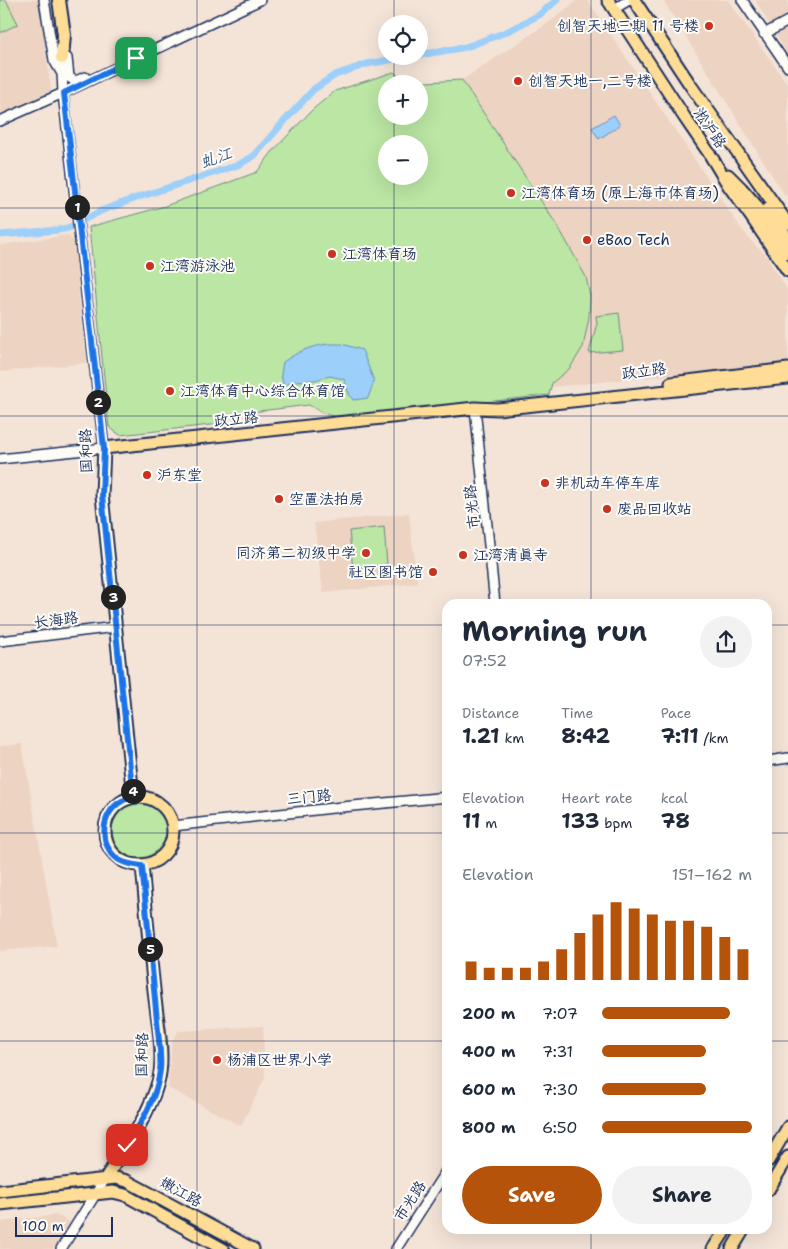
<!DOCTYPE html>
<meta charset="utf-8">
<style>
:root{--surface:#fff;--page:#f2f2f3;--text:#1f2937;--muted:#747a83;--accent:#b45309}
body{margin:0;font-family:"Shantell Sans","LXGW WenKai TC",sans-serif;background:var(--page);color:var(--text);height:100vh;display:flex;flex-direction:column;font-size:19px;white-space:nowrap}
*{box-sizing:border-box;margin:0}
p{font-size:16px;color:var(--muted)}
.icon{flex:none;width:28px;height:28px;fill:none;stroke:currentColor;stroke-width:2;stroke-linecap:round;stroke-linejoin:round}
.map{position:relative;flex:1;overflow:hidden}
.panel{position:absolute;left:442px;top:599px;width:330px;height:635px;display:flex;flex-direction:column;background:var(--surface);border-radius:15px;box-shadow:0 5px 20px #0002}
.panel>*{flex:none}
.tools{position:absolute;left:378px;top:15px;display:grid;gap:10px}
.tools a{display:grid;place-items:center;width:50px;height:50px;border-radius:50%;background:var(--surface);box-shadow:0 5px 20px #0002;font-size:25px}
.scale{position:absolute;left:15px;bottom:12px;width:98px;box-sizing:border-box;padding-left:5px;border:2px solid #1b2f5e;border-top:0;font-size:14px;line-height:18px;white-space:nowrap;color:#1b2f5e;-webkit-text-stroke:4px #fdfcf7;paint-order:stroke}
.pin{position:absolute;display:grid;place-items:center;width:42px;height:42px;color:#fff;margin:-21px;border-radius:10px;box-shadow:0 2px 8px #0006}
.km{position:absolute;width:25px;height:25px;margin:-12px;border-radius:50%;background:#222;color:#fff;font-size:14px;line-height:25px;text-align:center}
.round{display:grid;place-items:center;flex:none;width:52px;height:52px;border-radius:26px;background:var(--page)}
.head{display:flex;align-items:center;justify-content:space-between;height:85px;padding:0 20px}
h1{font-size:28px;font-weight:700;line-height:38px}
.figures{display:grid;grid-template-columns:repeat(3,1fr);gap:8px;height:85px;padding:5px 20px}
.figures div{display:grid;align-content:center}
.figures b{font-size:21px;font-weight:700}
.figures small{font-size:14px;font-weight:400}
.figures p{font-size:14px}
.chart{height:140px;padding:10px 20px}
.chart p{display:flex;justify-content:space-between}
.chart svg{width:100%;height:90px;margin-top:5px;stroke:var(--accent);stroke-width:6}
.action{display:flex;gap:10px;margin-top:auto;padding:10px 20px}
.action a{flex:1;height:58px;border-radius:30px;background:var(--accent);color:#fff;font-size:20px;font-weight:700;line-height:58px;text-align:center}
.action a+a{background:var(--page);color:var(--text)}
ul{padding:0 20px;list-style:none;font-size:16px}
li{display:grid;grid-template-columns:80px 60px 1fr;align-items:center;height:38px}
li i{height:12px;border-radius:6px;background:var(--accent)}
.map>svg:first-child{display:block}
.built{fill:#edd3c2}
.green{fill:#bbe6a4;stroke:#6b8a81;fill-rule:evenodd}
.water{fill:#9ccffa;stroke:#688fbc}
.lines{fill:none;stroke-linecap:round;stroke-linejoin:round}
.canal{stroke:#9ccffa;stroke-width:7}
.minor-casing{stroke:#1b2f5e;stroke-width:12}
.major-casing{stroke:#1b2f5e;stroke-width:15}
.highway-casing{stroke:#1b2f5e;stroke-width:16}
.minor{stroke:#fdfcf7;stroke-width:9}
.major{stroke:#ffdd96;stroke-width:11}
.highway{stroke:#ffdd96;stroke-width:12}
.route-casing{stroke:#fff;stroke-width:10}
.route{stroke:#1a73e8;stroke-width:6}
.grid{fill:none;stroke:#1b2f5e;stroke-width:1;stroke-opacity:0.55}
.poi-dot{fill:#c8321e;stroke:#fdfcf7;stroke-width:2}
.labels{text-anchor:middle;stroke-width:4;stroke-linejoin:round;paint-order:stroke}
.poi-label{font-size:15px;fill:#1b2f5e;stroke:#fdfcf7;text-anchor:start}
.street-label{font-size:15px;fill:#1b2f5e;stroke:#fdfcf7}
.water-label{font-size:16px;font-style:italic;fill:#3b5785;stroke:#fdfcf7}
</style>
<div class="map">
<svg width="788" height="1249" viewBox="0 0 788 1249">
<rect width="100%" height="100%" fill="#f4e4d8"/>
<filter id="ink" filterUnits="userSpaceOnUse"><feTurbulence type="fractalNoise" baseFrequency=".02" numOctaves="2"/><feDisplacementMap in="SourceGraphic" scale="10" xChannelSelector="R" yChannelSelector="G"/><feConvolveMatrix kernelMatrix="1 2 1 2 8 2 1 2 1" color-interpolation-filters="sRGB"/></filter>
<g filter="url(#ink)">
<path class="built" d="M0,0H39L52,98L0,121Z
M577,0H585L589,2L740,227L752,242L764,253L788,291V363L552,387V383L570,368L589,317L590,296L586,277L462,80L551,21Z
M663,0H728L788,85V195L785,196Z
M755,0H788V55Z
M68,235L74,242L87,363L0,372V245Z
M409,513L417,583L323,593L314,523Z
M22,744L57,946L0,951V746Z
M263,1026L265,1078L241,1126L168,1088L172,1042L178,1031Z
M56,1215L70,1222L53,1249H0V1222Z"/>
<path class="green" d="M0,0H6L18,24L0,33Z
M394,72L406,83L462,80L560,230L586,277L590,296L589,317L583,347L570,368L552,383L549,395L340,418L322,413L309,405L219,416L220,424L120,435L109,427L89,227L165,206L257,172L273,151L312,110L335,91ZM386,84H419V116H386ZM386,144H419V176H386Z
M619,313L623,350L589,353L597,323L596,316Z
M384,527L387,565L353,569L349,531Z
M109 831a30 30 0 1 1 60 0a30 30 0 1 1-60 0Z"/>
<path class="water" d="M614,115L620,125L599,139L592,128Z
M328,344H342L362,350L374,381L368,398L353,400L349,394L344,379L339,378L330,376L315,380L295,381L285,385L283,384L281,374L283,362C300,351 307,347 328,344Z"/>
<g class="lines">
<path class="canal" d="M419,55L466,47L506,32L539,15L557,0
M0,235L58,230L68,228L101,211L139,197L238,165L254,156L279,127L314,89L335,75L367,64L412,56"/>
<defs>
<path id="minor" d="M44,0L54,60L61,72
M742,0L788,67
M614,9L629,0
M764,34L788,21
M67,58L69,77C75,83 78,80 85,77
M0,121L63,93L260,0
M475,408L495,604
M0,459L104,448L63,93L61,52
M0,641L116,627
M768,761L788,758
M173,826L342,807L448,797
M61,1249L105,1179
M396,1249L448,1168"/>
<path id="major" d="M608,0L685,118L709,153L729,186L750,215L788,271
M634,0L691,86L788,224
M728,175L741,188L755,204L788,253
M768,209L788,239
M671,383L788,369
M105 831a34 34 0 1 1 68 0a34 34 0 1 1-68 0Z
M133,797L102,495L104,448L475,408L498,409L788,378
M768,1161L788,1127
M105,1179C125,1148 148,1118 158,1082C165,1060 158,1022 155,999C150,954 146,910 142,865
M768,1190L788,1157
M0,1191L116,1178L127,1181L253,1249
M0,1204L113,1192L125,1195L223,1249
M713,1249L726,1229
M732,1249L744,1229"/>
<path id="highway" d="M59,0L64,35L62,58"/>
</defs>
<use href="#minor" class="minor-casing"/>
<use href="#major" class="major-casing"/>
<use href="#highway" class="highway-casing"/>
<use href="#minor" class="minor"/>
<use href="#major" class="major"/>
<use href="#highway" class="highway"/>
</g>
</g>
<g class="lines" filter="url(#ink)">
<defs>
<path id="route" d="M127,1145C141,1123 157,1098 160,1070C161,1064 160,1057 160,1051L142,866C134,865 126,864 119,860C98,846 100,813 122,801C125,799 130,798 133,797L102,495L104,448L64,93L136,58"/>
</defs>
<use href="#route" class="route-casing"/>
<use href="#route" class="route"/>
</g>
<path class="grid" d="M197,0V1249M394,0V24M591,0V604M394,56V84M394,116V144M394,176V1249M0,208H788M0,416H788M0,625H448M768,625H788M0,833H448M768,833H788M0,1041H448M768,1041H788M591,1229V1249"/>
<g class="poi-dot">
<circle cx="709" cy="26" r="5"/>
<circle cx="518" cy="81" r="5"/>
<circle cx="511" cy="193" r="5"/>
<circle cx="587" cy="240" r="5"/>
<circle cx="332" cy="254" r="5"/>
<circle cx="150" cy="266" r="5"/>
<circle cx="170" cy="391" r="5"/>
<circle cx="147" cy="475" r="5"/>
<circle cx="545" cy="483" r="5"/>
<circle cx="279" cy="499" r="5"/>
<circle cx="607" cy="509" r="5"/>
<circle cx="366" cy="553" r="5"/>
<circle cx="463" cy="555" r="5"/>
<circle cx="433" cy="572" r="5"/>
<circle cx="217" cy="1060" r="5"/>
</g>
<g class="labels">
<g class="poi-label">
<text x="699" y="31" text-anchor="end">创智天地三期 11 号楼</text>
<text x="528" y="86">创智天地一,二号楼</text>
<text x="521" y="198">江湾体育场 (原上海市体育场)</text>
<text x="597" y="245">eBao Tech</text>
<text x="342" y="259">江湾体育场</text>
<text x="160" y="271">江湾游泳池</text>
<text x="180" y="396">江湾体育中心综合体育馆</text>
<text x="157" y="480">沪东堂</text>
<text x="555" y="488">非机动车停车库</text>
<text x="289" y="504">空置法拍房</text>
<text x="617" y="514">废品回收站</text>
<text x="356" y="558" text-anchor="end">同济第二初级中学</text>
<text x="473" y="560">江湾清真寺</text>
<text x="423" y="577" text-anchor="end">社区图书馆</text>
<text x="227" y="1065">杨浦区世界小学</text>
</g>
<g class="street-label">
<text transform="translate(710 128) rotate(56)" y="5">淞沪路</text>
<text transform="translate(644 371) rotate(-7)" y="5">政立路</text>
<text transform="translate(236 419) rotate(-6)" y="5">政立路</text>
<text transform="translate(86 451) rotate(-92)" y="5">国和路</text>
<text transform="translate(472 507) rotate(-96)" y="5">市光路</text>
<text transform="translate(56 620) rotate(-7)" y="5">长海路</text>
<text transform="translate(309 797) rotate(-6)" y="5">三门路</text>
<text transform="translate(142 1055) rotate(-89)" y="5">国和路</text>
<text transform="translate(181 1192) rotate(29)" y="5">嫩江路</text>
<text transform="translate(410 1201) rotate(-57)" y="5">市光路</text>
</g>
<g class="water-label">
<text transform="translate(216 157) rotate(-19)" y="6">虬江</text>
</g>
</g>
</svg>
<div class="tools">
<a><svg class="icon" aria-label="locate" viewBox="0 0 24 24"><circle cx="12" cy="12" r="6"/><path d="M12 2v4M12 18v4M2 12h4M18 12h4"/></svg></a>
<a>+</a>
<a>−</a>
</div>
<div class="scale">100 m</div>
<div class="pin" style="left:136px;top:58px;background:#1e9e55"><svg class="icon" aria-label="arrive" viewBox="0 0 24 24"><path d="M6 21V4h12l-3 4 3 4H6"/></svg></div>
<div class="pin" style="left:127px;top:1145px;background:#d93025"><svg class="icon" aria-label="check" viewBox="0 0 24 24"><path d="M5 12l5 5 9-10"/></svg></div>
<b class="km" style="left:77px;top:207px">1</b>
<b class="km" style="left:98px;top:402px">2</b>
<b class="km" style="left:113px;top:597px">3</b>
<b class="km" style="left:133px;top:791px">4</b>
<b class="km" style="left:150px;top:949px">5</b>
<section class="panel">
<div class="head"><div><h1>Morning run</h1><p>07:52</p></div><a class="round"><svg class="icon" aria-label="share" viewBox="0 0 24 24"><path d="M12 15V3M7 8l5-5 5 5M5 13v7h14v-7"/></svg></a></div>
<div class="figures">
<div><p>Distance</p><b>1.21<small> km</small></b></div>
<div><p>Time</p><b>8:42</b></div>
<div><p>Pace</p><b>7:11<small> /km</small></b></div>
</div>
<div class="figures">
<div><p>Elevation</p><b>11<small> m</small></b></div>
<div><p>Heart rate</p><b>133<small> bpm</small></b></div>
<div><p>kcal</p><b>78</b></div>
</div>
<div class="chart"><p><span>Elevation</span>151–162 m</p>
<svg viewBox="0 0 160 44" preserveAspectRatio="none"><path d="M5 44V35M15 44V38M25 44V38M35 44V38M45 44V35M55 44V29M65 44V21M75 44V12M85 44V6M95 44V9M105 44V12M115 44V15M125 44V15M135 44V18M145 44V23M155 44V29"/></svg>
</div>
<ul>
<li><b>200 m</b>7:07<i style="width:85%"></i></li>
<li><b>400 m</b>7:31<i style="width:69%"></i></li>
<li><b>600 m</b>7:30<i style="width:69%"></i></li>
<li><b>800 m</b>6:50<i style="width:100%"></i></li>
</ul>
<div class="action"><a>Save</a><a>Share</a></div>
</section>
</div>
